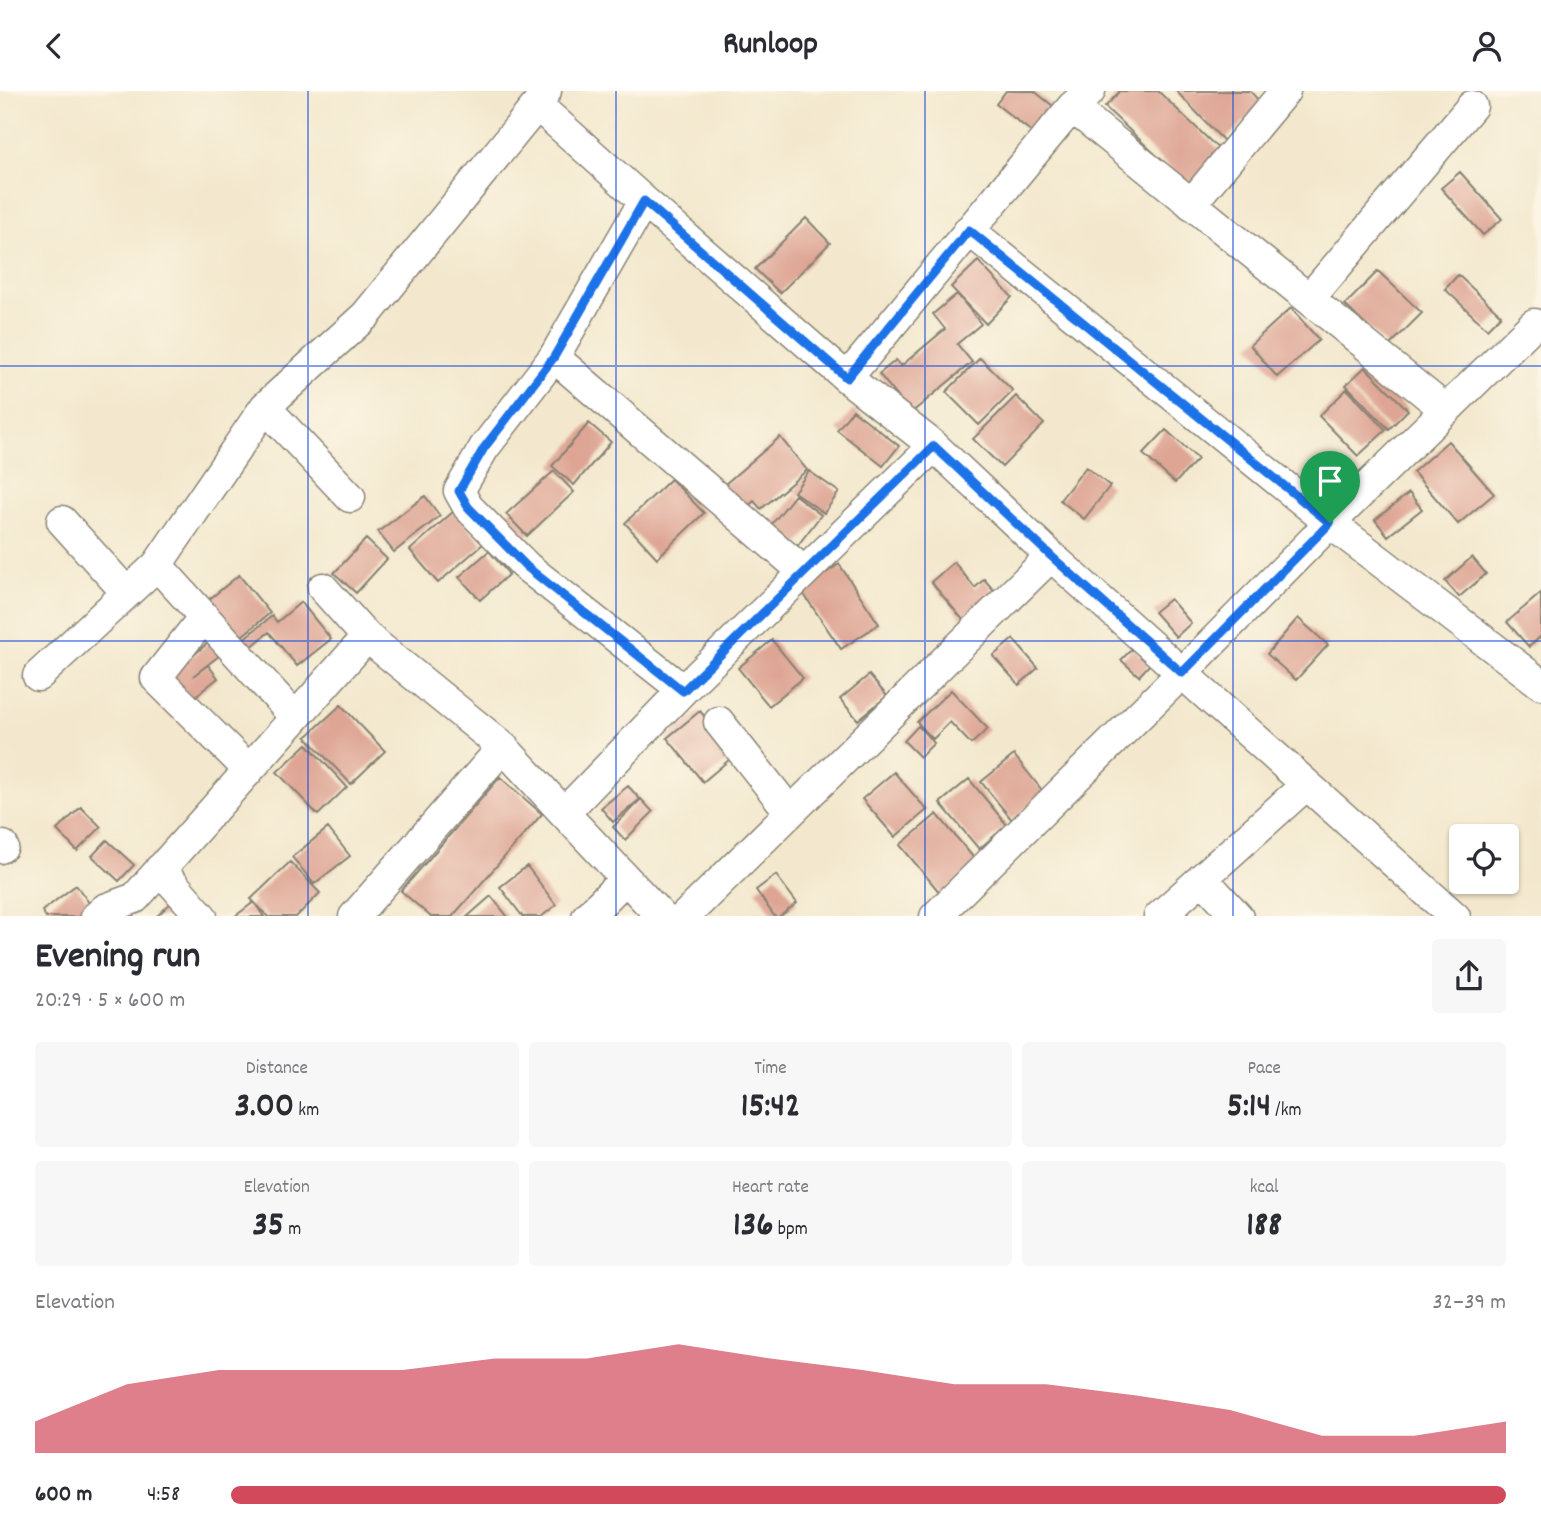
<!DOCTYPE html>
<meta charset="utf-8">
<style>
:root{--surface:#fff;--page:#f7f7f7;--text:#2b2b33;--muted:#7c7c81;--accent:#d1495b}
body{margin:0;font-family:Dekko,sans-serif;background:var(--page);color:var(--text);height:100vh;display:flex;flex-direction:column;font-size:26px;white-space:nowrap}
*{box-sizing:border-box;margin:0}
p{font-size:23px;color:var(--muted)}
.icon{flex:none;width:38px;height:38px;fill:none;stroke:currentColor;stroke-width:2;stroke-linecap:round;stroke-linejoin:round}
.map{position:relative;height:825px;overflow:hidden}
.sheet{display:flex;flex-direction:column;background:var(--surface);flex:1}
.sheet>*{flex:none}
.controls{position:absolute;left:1449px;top:733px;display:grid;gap:14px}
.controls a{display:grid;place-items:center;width:70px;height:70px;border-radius:7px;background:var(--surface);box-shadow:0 2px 5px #0004;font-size:35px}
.pin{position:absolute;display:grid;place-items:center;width:60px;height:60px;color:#fff;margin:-72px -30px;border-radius:50% 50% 50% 0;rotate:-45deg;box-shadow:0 0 7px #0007}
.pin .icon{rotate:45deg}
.round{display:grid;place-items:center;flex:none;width:74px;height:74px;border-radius:7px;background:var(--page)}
.head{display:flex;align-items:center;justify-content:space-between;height:119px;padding:0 35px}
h1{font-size:38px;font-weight:700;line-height:52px}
.figures{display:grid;grid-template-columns:repeat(3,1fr);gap:10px;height:119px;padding:7px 35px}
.figures div{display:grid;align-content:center;border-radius:7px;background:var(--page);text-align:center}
.figures b{font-size:35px;font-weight:700}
.figures small{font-size:19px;font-weight:400}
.figures p{font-size:19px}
.chart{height:196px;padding:14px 35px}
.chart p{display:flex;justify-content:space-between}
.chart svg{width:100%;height:126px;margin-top:7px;fill:var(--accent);opacity:.7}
ul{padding:0 35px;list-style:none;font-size:23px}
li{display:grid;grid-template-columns:112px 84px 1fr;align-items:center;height:52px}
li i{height:18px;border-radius:9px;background:var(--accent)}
header{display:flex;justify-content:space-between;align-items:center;height:91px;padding:0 35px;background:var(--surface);font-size:32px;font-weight:700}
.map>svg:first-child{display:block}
.building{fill:#dea594}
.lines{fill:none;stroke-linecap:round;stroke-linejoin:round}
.street-casing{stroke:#888274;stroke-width:33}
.street{stroke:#fff;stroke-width:30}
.route-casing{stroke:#fff;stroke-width:14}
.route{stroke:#1a73e8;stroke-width:9}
.grid{fill:none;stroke:#1d4ed8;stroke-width:2;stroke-opacity:0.55}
</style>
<header><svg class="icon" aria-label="back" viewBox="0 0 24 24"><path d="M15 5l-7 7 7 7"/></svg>Runloop<svg class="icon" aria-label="person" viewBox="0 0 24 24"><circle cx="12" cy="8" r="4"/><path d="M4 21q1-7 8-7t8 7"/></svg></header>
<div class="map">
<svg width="1541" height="826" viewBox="0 0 1541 826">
<rect width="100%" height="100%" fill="#fcf5e5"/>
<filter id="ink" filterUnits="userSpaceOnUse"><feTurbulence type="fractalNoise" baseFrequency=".0143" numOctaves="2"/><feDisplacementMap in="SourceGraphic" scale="14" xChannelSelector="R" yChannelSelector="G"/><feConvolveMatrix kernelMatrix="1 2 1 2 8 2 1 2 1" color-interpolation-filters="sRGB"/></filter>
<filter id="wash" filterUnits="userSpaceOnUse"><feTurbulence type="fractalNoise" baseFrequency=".00686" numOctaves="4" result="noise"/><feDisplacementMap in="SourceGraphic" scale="28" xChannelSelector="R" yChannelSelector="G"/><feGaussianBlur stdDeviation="1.57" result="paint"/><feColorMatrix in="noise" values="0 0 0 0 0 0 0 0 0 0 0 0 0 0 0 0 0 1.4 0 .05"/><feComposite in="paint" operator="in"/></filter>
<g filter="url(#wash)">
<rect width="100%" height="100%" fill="#f3e8cd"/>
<g id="blocks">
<path class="building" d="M1006,0H1034L1058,19L1037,45L996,13Z
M1120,0H1158L1225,64L1192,98L1105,16Z
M1176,0H1250L1262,13L1224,50Z
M1460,81L1502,128L1483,144L1441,97Z
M806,127L830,152L780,202L755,178Z
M978,170L1012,206L986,233L951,196Z
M1378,180L1422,222L1388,256L1345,214Z
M1458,184L1501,224L1487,238L1445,198Z
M957,203L981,233L957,253L972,271L911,322L879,283L896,269L901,275L945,238L933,223Z
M1291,217L1319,249L1277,286L1250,254Z
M980,267L1013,300L979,334L946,301Z
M1365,276L1408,319L1389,338L1346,294Z
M1347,298L1386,339L1358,365L1319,325Z
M1016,305L1044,333L1002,376L973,348Z
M853,319L899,355L883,375L837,339Z
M589,332L611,351L574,394L552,375Z
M1166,339L1198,368L1175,392L1143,363Z
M780,346L807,379L761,418L754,410L744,419L724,394Z
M1448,350L1494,403L1458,433L1413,381Z
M1086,376L1110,395L1084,428L1060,409Z
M554,380L574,401L527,445L506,423Z
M809,380L839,401L824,422L794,401Z
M671,388L704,422L657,467L625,432Z
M1409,402L1422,418L1388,445L1375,429Z
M795,404L821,424L795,458L768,438Z
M425,405L440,425L394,461L378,441Z
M454,420L483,453L438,492L410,459Z
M366,448L387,468L356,502L334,482Z
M489,460L509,483L480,509L459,486Z
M1472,466L1486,483L1459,506L1445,490Z
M954,471L975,497L984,488L996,502L964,530L931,491Z
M839,473L879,533L841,558L801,499Z
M239,484L270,522L237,549L206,511Z
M1541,502V545L1529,556L1507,531Z
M1170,508L1191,532L1176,546L1154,521Z
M301,511L331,548L297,575L269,541L244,562L237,553L272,525L277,531Z
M1298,527L1328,554L1296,589L1267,563Z
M1013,548L1038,577L1019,594L993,565Z
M772,549L803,587L769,615L738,577Z
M209,551L220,564L193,585L208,574L218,587L192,608L169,585Z
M1133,557L1150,573L1139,585L1121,569Z
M869,584L887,605L858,629L840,608Z
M951,599L988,638L971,653L950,631L933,648L917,631Z
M341,614L385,660L351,693L306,646Z
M700,620L736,663L703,691L667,647Z
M918,635L934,652L920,666L904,650Z
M307,653L347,696L318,724L277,681Z
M1014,664L1045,703L1012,729L981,691Z
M894,681L927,719L895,746L862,708Z
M500,686L542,723L452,826H431L401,800Z
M969,688L1007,734L979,758L940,712Z
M628,695L640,708L613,731L601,717Z
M641,708L653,721L625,749L613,736Z
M81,716L101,736L77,760L57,739Z
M937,723L978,772L941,803L900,754Z
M328,737L350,765L314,793L292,766Z
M107,749L134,774L119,790L92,765Z
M290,771L320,802L296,826H268L251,808Z
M527,775L556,814L541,826H523L500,796Z
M776,784L797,812L779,826H775L756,799Z
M76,794L92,816L80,826H46L42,820Z
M491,805L508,826H467Z
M172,811L185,826H156Z
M254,811L264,826H234Z"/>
</g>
</g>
<g filter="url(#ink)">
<use href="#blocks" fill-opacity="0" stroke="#888274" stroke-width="2"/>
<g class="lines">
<defs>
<path id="street" d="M537,14L644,110L847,287L934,355L1051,465L1455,826
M1072,16L1446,319
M644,110L554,266L484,357L459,400L468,416L527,476L683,599
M1191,113L1285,0
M969,139L1330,432L1534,233
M1309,208L1472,15
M554,266L804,481
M847,287L1072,16L1090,0
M265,316L350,406
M62,430L127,502
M157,474L295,626
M323,497L367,546
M204,526L156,587L249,679
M38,585L157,474L265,316L366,224L537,14L546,0
M719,631L790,721
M0,757L3,755
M160,778L202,826
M1202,787L1238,826
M96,826L105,818L135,807L367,546L503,656L564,722
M354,826L503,656
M587,826L625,788
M662,826L564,722L683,599L934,355
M684,826L1051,465
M935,826L1182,582L1330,432L1541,593
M1159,826L1306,694"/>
</defs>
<use href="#street" class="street-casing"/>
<use href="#street" class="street"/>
</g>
</g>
<g class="lines" filter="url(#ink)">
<defs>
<path id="route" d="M644,110L847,287L969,139L1330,432L1182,582L1051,465L934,355L683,600L527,476L468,416L459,400L484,357L554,266Z"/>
</defs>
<use href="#route" class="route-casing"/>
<use href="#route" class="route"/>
</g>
<path class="grid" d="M308,0V826M616,0V826M925,0V826M1233,0V826M0,275H1541M0,550H1541"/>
</svg>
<div class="controls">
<a><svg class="icon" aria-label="locate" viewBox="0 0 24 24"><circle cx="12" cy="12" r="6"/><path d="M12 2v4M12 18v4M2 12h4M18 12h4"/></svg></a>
</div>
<div class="pin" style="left:1330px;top:432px;background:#1e9e55"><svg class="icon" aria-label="arrive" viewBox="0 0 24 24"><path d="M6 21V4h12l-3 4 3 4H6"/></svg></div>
</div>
<section class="sheet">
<div class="head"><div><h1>Evening run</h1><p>20:29 · 5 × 600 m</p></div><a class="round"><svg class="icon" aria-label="share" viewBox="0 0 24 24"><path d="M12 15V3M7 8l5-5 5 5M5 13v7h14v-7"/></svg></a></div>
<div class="figures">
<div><p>Distance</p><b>3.00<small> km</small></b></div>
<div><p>Time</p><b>15:42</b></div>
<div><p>Pace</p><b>5:14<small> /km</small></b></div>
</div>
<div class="figures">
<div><p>Elevation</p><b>35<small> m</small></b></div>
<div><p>Heart rate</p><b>136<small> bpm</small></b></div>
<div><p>kcal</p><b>188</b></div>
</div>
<div class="chart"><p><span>Elevation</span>32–39 m</p>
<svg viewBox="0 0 160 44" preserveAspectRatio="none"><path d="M0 44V33L10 20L20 15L30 15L40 15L50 11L60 11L70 6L80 11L90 15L100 20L110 20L120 24L130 29L140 38L150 38L160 33V44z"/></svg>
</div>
<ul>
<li><b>600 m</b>4:58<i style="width:100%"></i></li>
</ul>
</section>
